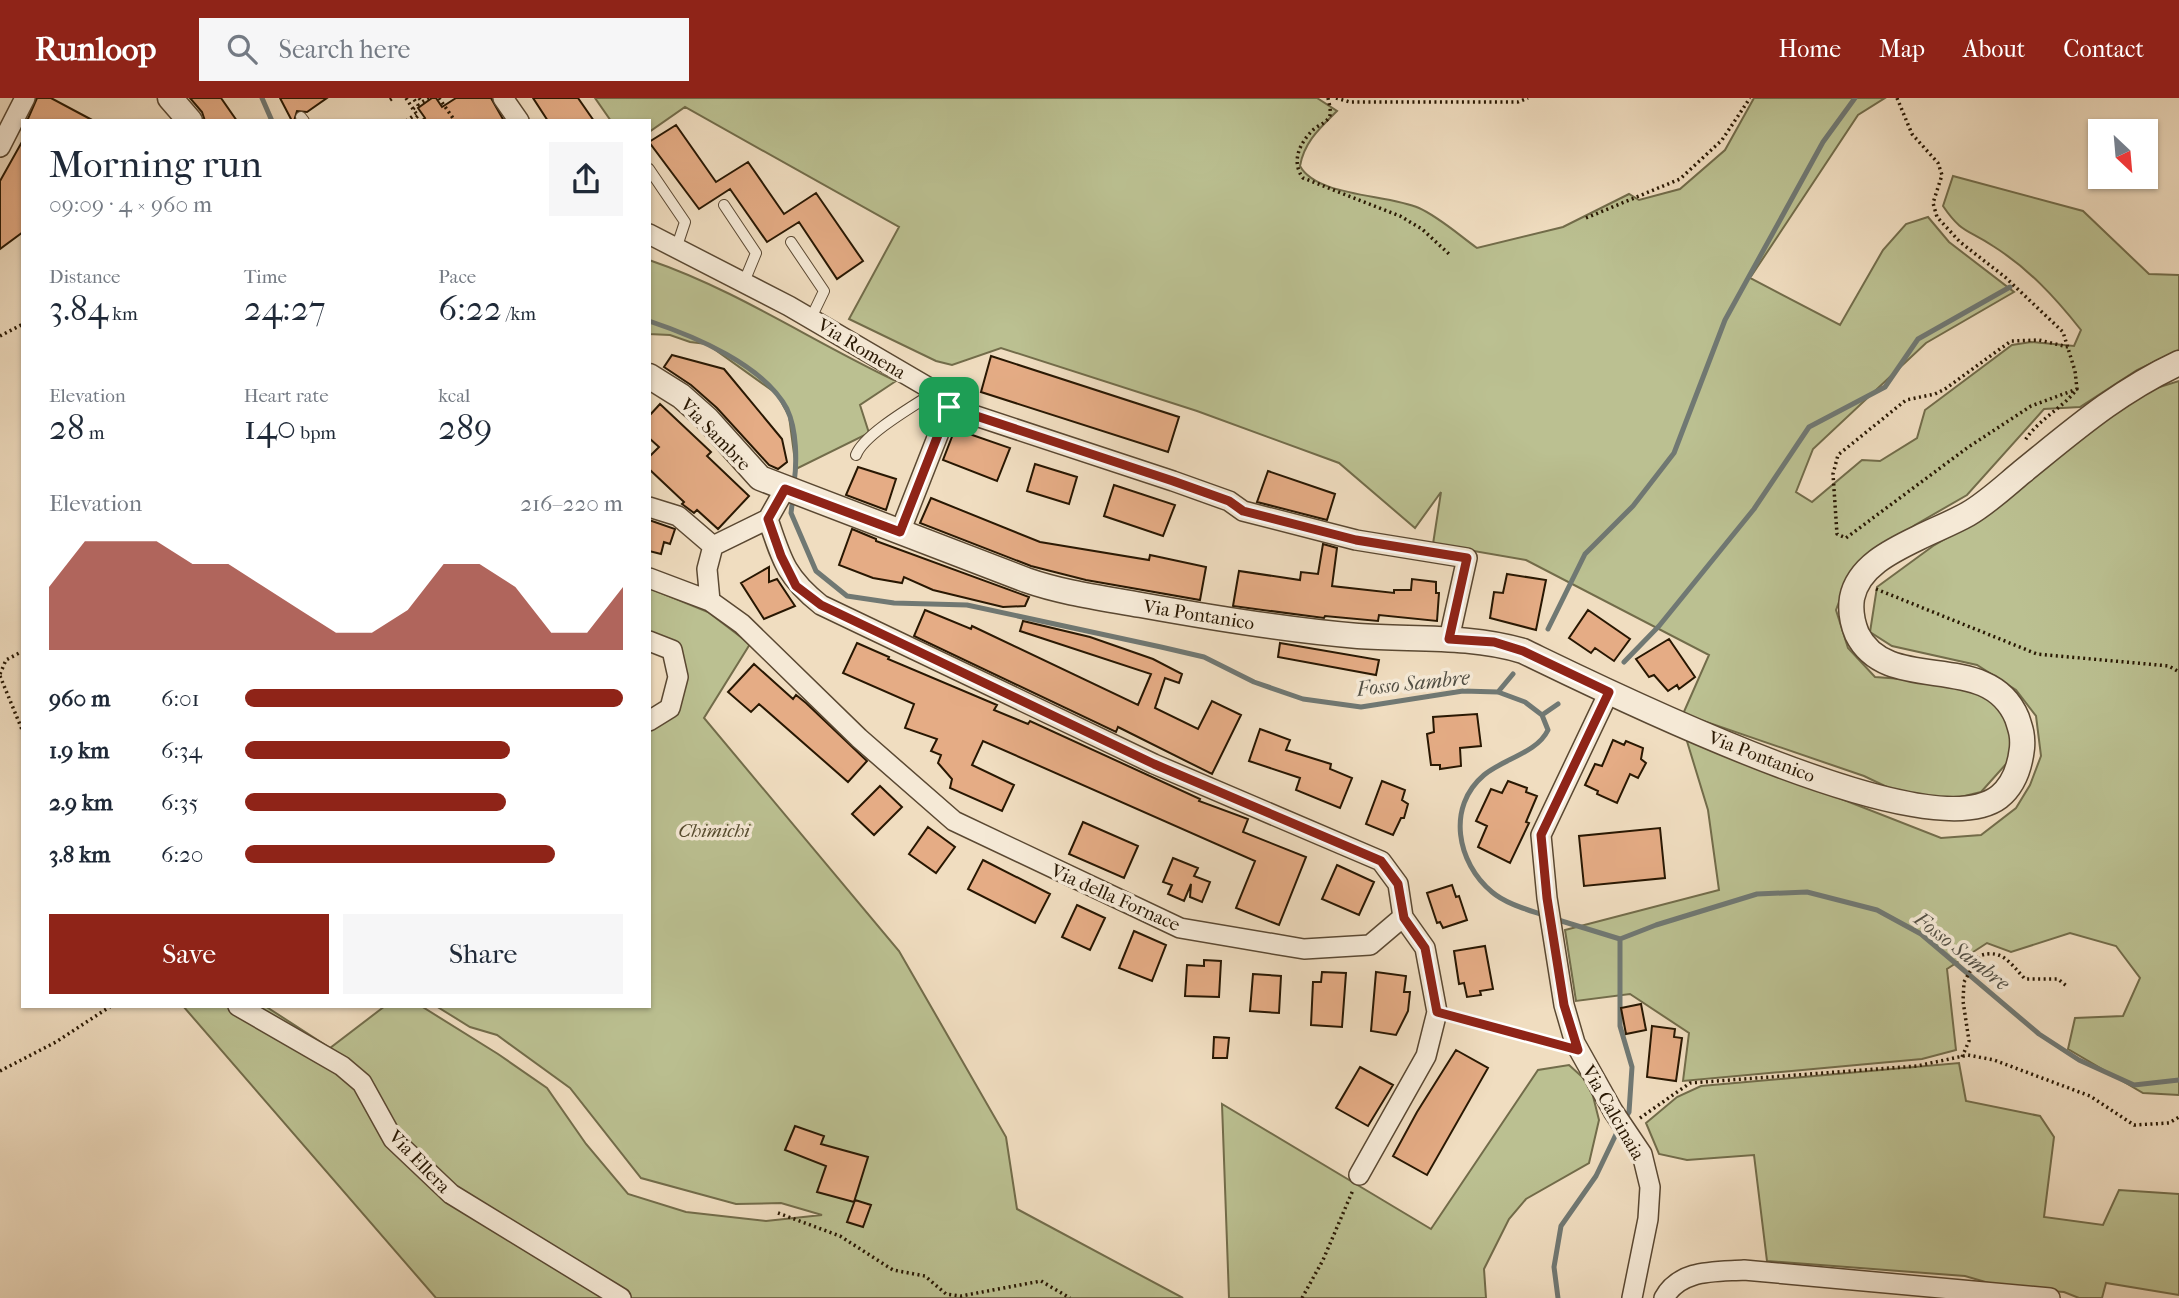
<!DOCTYPE html>
<meta charset="utf-8">
<style>
:root{--surface:#fff;--page:#f6f6f7;--text:#1f2937;--muted:#747a83;--accent:#8f2418}
body{margin:0;font-family:"IM FELL French Canon",serif;background:var(--page);color:var(--text);height:100vh;display:flex;flex-direction:column;font-size:26px;white-space:nowrap}
*{box-sizing:border-box;margin:0}
p{font-size:23px;color:var(--muted)}
.icon{flex:none;width:38px;height:38px;fill:none;stroke:currentColor;stroke-width:2;stroke-linecap:round;stroke-linejoin:round}
.map{position:relative;flex:1;overflow:hidden}
.side{position:absolute;left:21px;top:21px;width:630px;height:889px;display:flex;flex-direction:column;background:var(--surface);border-radius:0px;box-shadow:0 2px 5px #0004}
.side>*{flex:none}
.needle{width:46px;rotate:154deg}
.controls{position:absolute;left:2088px;top:21px;display:grid;gap:14px}
.controls a{display:grid;place-items:center;width:70px;height:70px;border-radius:0px;background:var(--surface);box-shadow:0 2px 5px #0004;font-size:35px}
.pin{position:absolute;display:grid;place-items:center;width:60px;height:60px;color:#fff;margin:-30px;border-radius:14px;box-shadow:0 4px 10px #0006}
.round{display:grid;place-items:center;flex:none;width:74px;height:74px;border-radius:0px;background:var(--page)}
.summary{display:flex;align-items:center;justify-content:space-between;height:119px;padding:0 28px}
h1{font-size:38px;font-weight:600;line-height:52px}
.stats{display:grid;grid-template-columns:repeat(3,1fr);gap:10px;height:119px;padding:7px 28px}
.stats div{display:grid;align-content:center}
.stats b{font-size:35px;font-weight:600}
.stats small{font-size:19px;font-weight:400}
.stats p{font-size:19px}
.chart{height:196px;padding:14px 28px}
.chart p{display:flex;justify-content:space-between}
.chart svg{width:100%;height:126px;margin-top:7px;fill:var(--accent);opacity:.7}
.button{display:flex;gap:14px;margin-top:auto;padding:14px 28px}
.button a{flex:1;height:80px;border-radius:0px;background:var(--accent);color:#fff;font-size:28px;font-weight:600;line-height:80px;text-align:center}
.button a+a{background:var(--page);color:var(--text)}
ul{padding:0 28px;list-style:none;font-size:23px}
li{display:grid;grid-template-columns:112px 84px 1fr;align-items:center;height:52px}
li i{height:18px;border-radius:9px;background:var(--accent)}
header{display:flex;align-items:center;gap:42px;box-sizing:border-box;height:98px;padding:0 35px;background:var(--accent);color:#fff}
header strong{font-size:33px}
nav{display:flex;gap:38px;margin-inline-start:auto;font-size:24px}
.search{width:490px;height:63px;background:var(--page);display:flex;align-items:center;gap:18px;box-sizing:border-box;padding:0 24px;border-radius:0px;color:var(--muted);font-size:26px}
.map>svg:first-child{display:block}
.green{fill:#bbc091;stroke:#726c4a;stroke-width:2}
.lines{fill:none;stroke-linecap:round;stroke-linejoin:round}
.stream{stroke:#707873;stroke-width:5}
.building{fill:#e5ac85;stroke:#281702;stroke-width:2}
.service-casing{stroke:#5a4832;stroke-width:12}
.minor-casing{stroke:#5a4832;stroke-width:22}
.tertiary-casing{stroke:#5a4832;stroke-width:27}
.path{stroke:#281702;stroke-width:3.5;stroke-dasharray:2 3.5;stroke-linecap:butt}
.service{stroke:#f5e9d6;stroke-width:10}
.minor{stroke:#f5e9d6;stroke-width:19}
.tertiary{stroke:#f5e9d6;stroke-width:24}
.route-casing{stroke:#fff;stroke-width:14}
.route{stroke:#8f2418;stroke-width:9}
.labels{text-anchor:middle;stroke-width:7;stroke-linejoin:round;paint-order:stroke}
.street-label{font-size:19px;fill:#281702;stroke:#f5e9d6}
.park-label{font-size:19px;font-style:italic;fill:#544a2d;stroke:#f5e9d6}
.water-label{font-size:21px;font-style:italic;fill:#524f44;stroke:#f5e9d6}
</style>
<header>
<strong>Runloop</strong>
<div class="search"><svg class="icon" aria-label="search" viewBox="0 0 24 24"><circle cx="10" cy="10" r="6"/><path d="M15 15l6 6"/></svg>Search here</div>
<nav><a>Home</a><a>Map</a><a>About</a><a>Contact</a></nav>
</header>
<div class="map">
<svg width="2179" height="1200" viewBox="0 0 2179 1200">
<rect width="100%" height="100%" fill="#f0ddc0"/>
<filter id="stains"><feTurbulence type="fractalNoise" baseFrequency=".00286" numOctaves="4"/><feColorMatrix values="0 0 0 0 .2 0 0 0 0 .09 0 0 0 0 .02 0 0 0 .5 -.17"/></filter>
<radialGradient id="worn" r=".72"><stop offset=".6" stop-color="#630" stop-opacity="0"/><stop offset="1" stop-color="#630" stop-opacity=".3"/></radialGradient>
<path class="green" d="M595,0H1317L1337,13C1320,30 1304,44 1300,68C1317,99 1388,96 1419,110C1439,119 1459,137 1477,150L1563,129L1629,96L1639,102L1680,91L1725,52L1754,0H1885L1858,17L1750,180L1840,227L1883,152L1906,126L1928,119L1949,144L2014,194L1926,245L1813,351L1796,394L1812,404L1862,362L1880,363L1917,340L1925,312L2012,247L2031,244L2074,248L2081,232C2055,199 2028,170 1993,148C1968,131 1962,136 1943,108L1953,78L2083,113L2149,176L2179,177V252L2137,272L2080,309L2044,311L1967,397L1915,427L1850,475L1836,512L1848,550L1875,579L1944,584L1988,594L2015,637L2007,665L1981,694L1948,702L1910,700L1864,678L1683,616L1709,557L1526,462L1433,446L1441,394L1415,430L1339,365L1197,313L1001,250L952,267L936,263L849,221L899,129L685,9L649,34V23H611Z
M649,162C737,192 813,244 896,283L860,307L869,335L796,371L789,318L777,296L707,246L690,244L670,237L649,236Z
M2179,283V997L2143,995L2068,951L2075,920L2123,918L2140,880L2116,848L2070,835L2011,854L1987,845L1947,871L1956,952L1922,961L1683,983L1689,935L1630,896L1576,903L1565,832L1719,792L1708,712L1686,640L1941,740L1981,737L2016,710L2030,687L2041,658L2036,618L2016,592L1977,567L1892,548L1870,534L1877,489L1933,448L1992,414L2080,339L2150,292Z
M649,490L708,514L750,546L704,620L899,853L1006,1039L1017,1111L1183,1200H436L183,908H265L330,950L385,908H421L498,956L547,990L586,1046L628,1096L686,1114L766,1123L822,1117L781,1105L736,1106L641,1080L570,990L497,937L470,929L436,908H649V629L685,583L649,536Z
M1959,965L1966,1003L2040,1018L2054,1039L2044,1119L2103,1127L2119,1092L2179,1096V1197L2106,1185L2102,1200H2079L2064,1194L2006,1190L1965,1178L1767,1163L1754,1057L1687,1062L1659,1056L1646,1025L1677,999L1701,988Z
M1569,967L1590,986L1599,1022L1589,1065L1526,1101L1509,1121L1484,1171L1486,1200H1229L1222,1006L1431,1131L1538,972Z"/>
<g class="lines">
<path class="stream" d="M262,0L272,23
M649,223C694,238 764,267 787,311C797,332 797,364 794,386
M793,399L791,415L816,473L847,498L894,505L967,507L1161,549L1204,559L1254,584L1303,601L1361,609L1463,593L1498,594L1525,604L1542,617L1548,632C1537,655 1503,661 1484,677C1446,709 1457,765 1492,794C1506,806 1529,812 1546,818
M1548,531L1585,456L1633,408L1674,355L1725,222L1823,44L1855,0
M1624,564L1659,528L1754,411L1809,329L1885,289L1918,241L2010,189
M1498,594L1513,576
M1542,617L1558,606
M1555,821L1620,841L1656,827L1757,796L1807,794L1877,812L1921,836L2039,936L2079,962L2134,987L2179,982
M1620,841V928L1632,969L1629,1014L1625,1020
M1558,1200L1554,1169L1561,1128L1596,1078L1620,1028"/>
</g>
<path class="building" d="M37,0H51L94,23H27Z
M190,0H221L237,23H205L202,14Z
M280,0H327L307,14L297,13L294,23H292Z
M432,0H436L442,9L456,0H491L504,23H421L425,20L418,10Z
M533,0H578L594,23H548Z
M676,27L716,84L748,64L784,116L816,95L863,163L837,181L799,124L767,144L730,91L699,111L649,44Z
M23,42V134L0,151V83Z
M672,257L724,271L782,341L787,364L778,371L769,367L717,310L691,287L664,269Z
M991,258L1179,319L1168,354L981,294Z
M660,306L711,354L707,358L749,398L718,431L697,412L694,415L682,406L684,404L649,371V359L659,349L649,340V318Z
M955,331L1010,350L997,383L943,362Z
M1035,366L1077,379L1069,406L1027,393Z
M858,369L896,381L886,412L846,397Z
M1268,373L1335,396L1327,422L1257,404Z
M1114,387L1175,407L1163,438L1104,418Z
M931,400L1040,444L1149,462L1150,457L1206,469L1200,502L1086,482L1031,468L920,425Z
M649,422L675,431L670,446L664,444L661,456L649,453Z
M852,431L876,441V443L1029,499L1025,508L1003,509L933,492L904,479L902,485L873,480L839,467Z
M1323,446L1337,450L1332,488L1394,495V492H1411L1412,481L1436,484V495H1439L1437,523L1379,517L1378,523L1325,518L1324,520L1233,508L1239,473L1300,482L1301,474L1318,476Z
M769,469V484L777,481L795,508L764,521L741,485Z
M1507,476L1546,482L1536,532L1490,520L1494,494L1503,495Z
M925,512L971,531L972,528L1138,607L1151,576L1020,533L1023,523L1090,539L1153,561L1182,576L1179,585L1165,580L1155,610L1198,631L1212,603L1241,617L1212,676L1118,629L1116,634L914,538Z
M1588,512L1630,541L1614,563L1595,550L1591,555L1569,540Z
M1669,541L1695,579L1679,591L1677,587L1668,593L1654,577L1649,579L1636,561Z
M857,545L889,559L888,561L997,607L994,612L1028,626L1030,623L1200,701L1199,703L1248,721L1243,734L1306,759L1279,827L1236,810L1255,763L983,643L972,667L1014,687L1002,713L950,690L952,681L938,665L941,657L931,653L937,641L905,630L914,606L843,575Z
M1280,545L1379,562L1376,577L1278,559Z
M754,566L793,601L796,597L806,605L867,663L848,684L759,606L751,614L728,594Z
M1477,616L1481,648L1460,650L1461,668L1440,671V667H1431L1427,636L1434,634L1433,619Z
M1260,631L1290,642L1286,652L1331,666L1330,671L1352,680L1340,710L1296,692L1300,680L1249,663Z
M1613,642L1624,647L1626,643L1643,650L1641,661L1646,665L1638,680L1630,676L1617,705L1597,696L1598,693L1585,687L1595,666L1602,668Z
M1382,683L1405,692L1402,702L1408,706L1404,720H1401L1393,737L1366,726Z
M1508,683L1527,690L1526,694L1537,698L1526,724L1529,725L1510,765L1478,749L1487,728L1476,723L1491,691L1502,695Z
M880,688L902,709L874,737L852,716Z
M1083,724L1138,748L1124,780L1069,756Z
M928,729L955,749L936,775L909,756Z
M1660,730L1665,780L1584,788L1579,738Z
M1173,760L1198,770L1194,778L1210,784L1202,804L1190,799L1191,786L1184,803L1168,796L1172,787L1163,784Z
M983,762L1050,796L1035,825L968,791Z
M1337,767L1374,784L1359,817L1322,801Z
M1452,787L1456,799L1459,798L1467,822L1443,830L1440,824L1437,825L1427,795Z
M1077,807L1105,820L1090,852L1062,839Z
M1134,833L1166,847L1152,883L1119,870Z
M1485,848L1493,891L1480,893L1481,897L1467,899L1464,885L1459,886L1454,853Z
M1204,862L1221,863L1219,899L1185,898L1187,867L1204,868Z
M1322,874L1346,875L1342,929L1311,927L1313,884H1321Z
M1376,874L1406,878L1404,894H1410L1408,913L1396,937L1371,933Z
M1253,876L1281,878L1279,915L1250,913Z
M1641,906L1646,932L1626,936L1621,910Z
M1652,928L1675,931L1674,939L1682,940L1676,983L1647,979Z
M1214,939L1229,940L1227,960H1213Z
M1456,952L1488,970L1427,1077L1393,1058L1417,1014Z
M1360,969L1393,987L1368,1028L1336,1010Z
M795,1028L824,1038L821,1046L868,1059L854,1104L817,1094L826,1068L785,1052Z
M855,1102L871,1107L863,1129L847,1124Z"/>
<g class="lines">
<defs>
<path id="service" d="M301,19L304,23
M649,71L685,124L677,148
M724,107L756,155L744,184
M791,144L824,193L811,220
M856,357C864,336 915,307 935,294"/>
<path id="minor" d="M503,0L519,23
M0,49L25,0
M649,136L789,208L943,298L949,309L900,434
M949,309L1173,383L1229,403L1243,413L1356,442L1467,460L1449,541
M649,409L678,418L713,448
M649,480L710,503L742,526L859,640L954,723L1180,830L1304,851L1370,847L1403,819L1398,786L1381,763L1154,666L821,507C786,479 782,463 768,421
M710,503L707,471L713,448L768,421L785,391
M649,543L672,552L678,579L670,610L649,623
M1609,594L1541,737L1547,800L1564,907L1575,945L1613,1013L1642,1056L1650,1089L1648,1121L1632,1200
M238,908L342,968L362,985L393,1041L451,1096L621,1200
M1359,1077L1426,958L1437,914L1425,850L1403,819
M1664,1200C1680,1171 1714,1174 1744,1172L2050,1200"/>
<path id="tertiary" d="M170,0L190,23
M649,278L681,298L707,321L760,380L1026,482C1063,495 1102,500 1141,507C1213,520 1285,532 1358,538C1413,542 1470,537 1523,553C1602,591 1927,754 1999,699C2014,687 2020,668 2022,650C2023,638 2021,632 2017,620C1988,550 1888,599 1857,536C1852,524 1850,513 1852,500C1858,469 1891,453 1918,440C1934,432 1952,425 1968,416C1987,405 2005,388 2022,374C2074,332 2117,294 2179,265"/>
</defs>
<use href="#service" class="service-casing"/>
<use href="#minor" class="minor-casing"/>
<use href="#tertiary" class="tertiary-casing"/>
<path class="path" d="M406,0L413,11
M419,0L422,4L429,0
M439,0L455,23
M1328,0C1329,5 1331,12 1330,17C1328,24 1319,27 1314,31C1299,45 1291,64 1303,80L1400,118L1422,131L1449,156
M1336,0L1350,4H1518L1528,0
M1897,0L1912,36L1938,65L1942,77L1933,105L1937,119L1960,144L2005,179L2063,234L2075,273L2077,291C2062,311 2037,322 2024,344
M390,2L393,0
M406,23L416,16
M412,23L418,18L413,11L418,7L413,0
M1586,120L1680,81L1722,42L1750,0
M0,238L23,226
M2068,249L2039,242L2011,243L1945,291L1935,296L1906,302L1838,357L1833,376L1837,436L1846,440L1967,350L2031,308L2077,291
M1876,491L2037,556L2169,568L2179,574
M0,576L6,562L23,553
M0,578L23,634
M1453,918L1557,946
M1962,959L1969,943L1963,903L1964,884L1979,858C2002,850 2010,865 2025,881H2058L2068,889
M0,973L56,944L111,908
M1640,1020L1690,985L1917,968L1968,957L1994,962L2090,998L2134,1027L2169,1025L2179,1019
M778,1115L840,1138L893,1172L925,1178L946,1196L961,1198L1041,1183L1070,1200
M1302,1200L1323,1162L1353,1092"/>
<use href="#service" class="service"/>
<use href="#minor" class="minor"/>
<use href="#tertiary" class="tertiary"/>
</g>
<g class="lines">
<defs>
<path id="route" d="M949,309L1173,383L1229,403L1243,413L1356,442L1467,460L1449,541L1494,544L1523,553L1609,594L1541,737L1547,800L1564,907L1578,952L1437,914L1425,850L1404,820L1398,786L1381,763L1154,666L821,507L796,488L781,458L768,421L785,391L900,434Z"/>
</defs>
<use href="#route" class="route-casing"/>
<use href="#route" class="route"/>
</g>
<g class="labels">
<g class="street-label">
<text transform="translate(862 250) rotate(31)" y="7">Via Romena</text>
<text transform="translate(716 336) rotate(46)" y="7">Via Sambre</text>
<text transform="translate(1199 516) rotate(9)" y="7">Via Pontanico</text>
<text transform="translate(1762 658) rotate(21)" y="7">Via Pontanico</text>
<text transform="translate(1116 799) rotate(24)" y="7">Via della Fornace</text>
<text transform="translate(1614 1014) rotate(60)" y="7">Via Calcinaia</text>
<text transform="translate(420 1063) rotate(46)" y="7">Via Ellera</text>
</g>
<g class="park-label">
<text x="714" y="739">Chimichi</text>
</g>
<g class="water-label">
<text transform="translate(1413 585) rotate(-6)" y="7">Fosso Sambre</text>
<text transform="translate(1962 853) rotate(38)" y="7">Fosso Sambre</text>
</g>
</g>
<rect width="100%" height="100%" filter="url(#stains)"/>
<rect width="100%" height="100%" fill="url(#worn)"/>
</svg>
<div class="controls">
<a><svg class="needle" viewBox="-14 -14 28 28"><path d="M0-13l5 13h-10z" fill="#e53935"/><path d="M0 13l5-13h-10z" fill="#747a83"/></svg></a>
</div>
<div class="pin" style="left:949px;top:309px;background:#1e9e55"><svg class="icon" aria-label="arrive" viewBox="0 0 24 24"><path d="M6 21V4h12l-3 4 3 4H6"/></svg></div>
<section class="side">
<div class="summary"><div><h1>Morning run</h1><p>09:09 · 4 × 960 m</p></div><a class="round"><svg class="icon" aria-label="share" viewBox="0 0 24 24"><path d="M12 15V3M7 8l5-5 5 5M5 13v7h14v-7"/></svg></a></div>
<div class="stats">
<div><p>Distance</p><b>3.84<small> km</small></b></div>
<div><p>Time</p><b>24:27</b></div>
<div><p>Pace</p><b>6:22<small> /km</small></b></div>
</div>
<div class="stats">
<div><p>Elevation</p><b>28<small> m</small></b></div>
<div><p>Heart rate</p><b>140<small> bpm</small></b></div>
<div><p>kcal</p><b>289</b></div>
</div>
<div class="chart"><p><span>Elevation</span>216–220 m</p>
<svg viewBox="0 0 160 44" preserveAspectRatio="none"><path d="M0 44V22L10 6L20 6L30 6L40 14L50 14L60 22L70 30L80 38L90 38L100 30L110 14L120 14L130 22L140 38L150 38L160 22V44z"/></svg>
</div>
<ul>
<li><b>960 m</b>6:01<i style="width:100%"></i></li>
<li><b>1.9 km</b>6:34<i style="width:70%"></i></li>
<li><b>2.9 km</b>6:35<i style="width:69%"></i></li>
<li><b>3.8 km</b>6:20<i style="width:82%"></i></li>
</ul>
<div class="button"><a>Save</a><a>Share</a></div>
</section>
</div>
